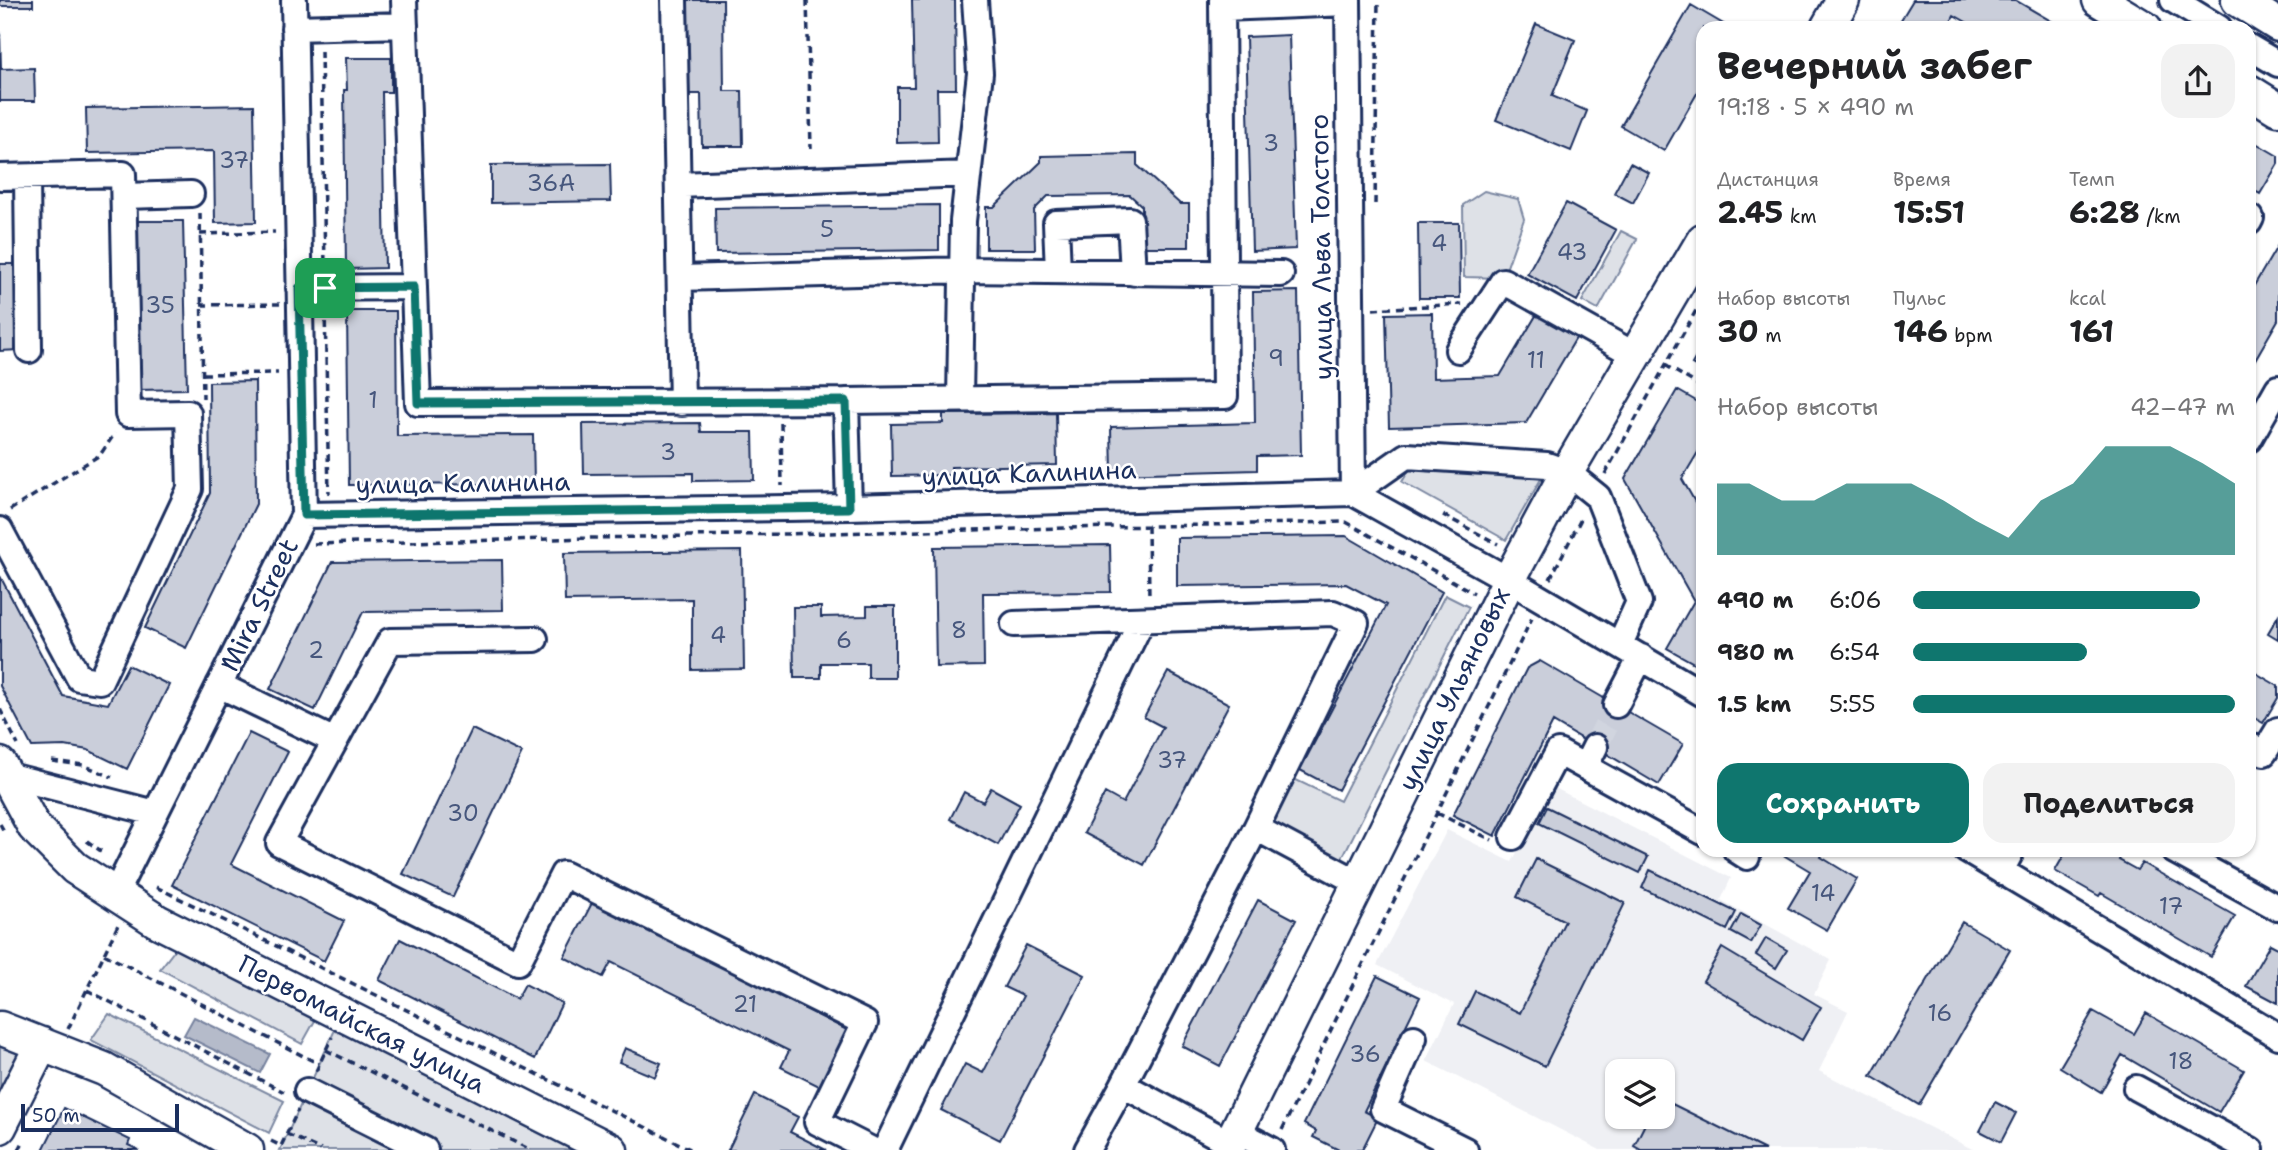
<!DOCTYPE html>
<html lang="ru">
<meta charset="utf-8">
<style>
:root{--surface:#fff;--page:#f2f2f2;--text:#202124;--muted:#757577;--accent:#0f766e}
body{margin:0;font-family:"Shantell Sans",sans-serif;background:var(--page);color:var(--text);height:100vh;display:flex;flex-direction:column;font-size:26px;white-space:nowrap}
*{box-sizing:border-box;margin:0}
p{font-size:23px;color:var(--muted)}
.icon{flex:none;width:38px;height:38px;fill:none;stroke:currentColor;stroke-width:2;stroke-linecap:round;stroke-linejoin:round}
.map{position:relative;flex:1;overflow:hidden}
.panel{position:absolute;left:1696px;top:21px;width:560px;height:836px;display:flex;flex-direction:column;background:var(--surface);border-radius:21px;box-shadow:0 2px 5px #0004}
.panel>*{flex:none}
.buttons{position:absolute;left:1605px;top:1059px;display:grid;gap:14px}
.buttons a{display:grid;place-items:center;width:70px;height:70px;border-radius:14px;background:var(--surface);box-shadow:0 2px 5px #0004;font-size:35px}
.scale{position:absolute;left:21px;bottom:18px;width:158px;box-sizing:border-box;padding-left:7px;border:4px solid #1b2f5e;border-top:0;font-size:19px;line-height:24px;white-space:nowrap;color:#1b2f5e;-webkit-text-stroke:5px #fff;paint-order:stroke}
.pin{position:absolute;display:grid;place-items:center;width:60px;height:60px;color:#fff;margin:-30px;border-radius:14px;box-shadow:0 4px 10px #0006}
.round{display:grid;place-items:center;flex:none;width:74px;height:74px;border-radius:21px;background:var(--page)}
.overview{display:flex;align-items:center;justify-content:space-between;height:119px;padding:0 21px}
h1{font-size:38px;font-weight:700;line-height:52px}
.metrics{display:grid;grid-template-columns:repeat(3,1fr);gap:10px;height:119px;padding:7px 21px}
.metrics div{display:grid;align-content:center}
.metrics b{font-size:30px;font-weight:700}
.metrics small{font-size:19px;font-weight:400}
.metrics p{font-size:19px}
.chart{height:196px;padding:14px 21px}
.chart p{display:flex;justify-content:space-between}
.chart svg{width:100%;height:126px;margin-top:7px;fill:var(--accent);opacity:.7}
.action{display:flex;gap:14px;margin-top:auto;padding:14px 21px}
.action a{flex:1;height:80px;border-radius:21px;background:var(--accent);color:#fff;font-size:28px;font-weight:700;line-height:80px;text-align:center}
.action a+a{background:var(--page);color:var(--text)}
ul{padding:0 21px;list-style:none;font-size:23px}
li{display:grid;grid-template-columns:112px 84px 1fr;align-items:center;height:52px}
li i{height:18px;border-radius:9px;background:var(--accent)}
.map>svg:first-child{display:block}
.built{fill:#eff0f4;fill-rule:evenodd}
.green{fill:#dee1e7;stroke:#7c88a2;stroke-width:2}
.water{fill:#b5bbca;stroke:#77839f;stroke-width:2}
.building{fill:#caceda;stroke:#1b2f5e;stroke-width:2}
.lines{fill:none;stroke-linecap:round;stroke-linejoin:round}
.minor-tunnel{stroke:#d1d5df;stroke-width:24;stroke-dasharray:24 12;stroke-linecap:butt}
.minor-casing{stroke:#1b2f5e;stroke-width:30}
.major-casing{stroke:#1b2f5e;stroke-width:37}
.path{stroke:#1b2f5e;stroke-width:3.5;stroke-dasharray:7 5;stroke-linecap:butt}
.minor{stroke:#fff;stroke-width:24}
.major{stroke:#fff;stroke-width:32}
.route-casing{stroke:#fff;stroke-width:14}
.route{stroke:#0f766e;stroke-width:9}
.labels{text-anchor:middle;stroke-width:5;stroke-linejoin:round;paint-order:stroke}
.number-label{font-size:23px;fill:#47577d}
.street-label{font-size:26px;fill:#1b2f5e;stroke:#fff}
</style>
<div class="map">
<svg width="2278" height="1150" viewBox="0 0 2278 1150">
<rect width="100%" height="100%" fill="#fff"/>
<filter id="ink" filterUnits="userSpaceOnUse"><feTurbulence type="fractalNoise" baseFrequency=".0143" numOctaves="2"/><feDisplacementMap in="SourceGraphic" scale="14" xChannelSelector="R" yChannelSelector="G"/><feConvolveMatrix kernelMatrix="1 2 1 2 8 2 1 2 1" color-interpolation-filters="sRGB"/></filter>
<g filter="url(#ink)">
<path class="built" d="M1551,786L1731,878L1721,900L1831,960L1814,994L1848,1011L1819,1071L1974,1150H1600L1426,1061L1454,1004L1377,965L1447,830L1512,862ZM1617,1071H1662V1116H1617Z"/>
<path class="green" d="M1484,191L1518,199L1524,219L1503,278L1464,277L1463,205Z
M1621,231L1637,239L1598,310L1582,301Z
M1412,465L1545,472L1506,540L1402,482Z
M1445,595L1469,607L1340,862L1268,826L1292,778L1340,801Z
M177,947L317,1017L302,1044L160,969Z
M109,1014L284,1101L269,1133L91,1040Z
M338,1023L589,1150H280Z
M0,1040L26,1046L0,1098Z"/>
<path class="water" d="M194,1017L270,1054L260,1073L184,1035Z"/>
<path class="building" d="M0,0H33V6H0Z
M682,0H723L724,91H742L743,146H702L701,94H683Z
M912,0H955L956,89H937L938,142L897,143V87H914Z
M1913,0H2015L2063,28H1977L1954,15L1947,28H1896Z
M1691,5L1730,28H1703V83L1664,151L1621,126Z
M1536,24L1575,40L1552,96L1587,111L1571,151L1496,120Z
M0,30L1,69L34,68L35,101H0Z
M1289,35L1296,249L1252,251L1246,37Z
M346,58H391V92H382L385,268L346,269L344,90H347Z
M254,105L256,222L215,223L214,151L87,153L86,108Z
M2249,139L2278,156V164L2260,194L2249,188Z
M1137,154V165L1180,204H1189V247H1142V206L1130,195L1048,196L1034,210L1035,249H986V207H994L1041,162V156Z
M1630,163L1649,173L1633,203L1614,193Z
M610,164L611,201L491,203V165Z
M1566,203L1616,230L1577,301L1527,274Z
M939,205V250L716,253L715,208Z
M134,221H183L187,389L137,390Z
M1418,223H1459L1460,298H1419Z
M2278,245V320L2249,370V294Z
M0,264H17L19,350L0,351Z
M1298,291L1301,455L1257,456V470L1112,474L1111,427L1255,423L1253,292Z
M347,311H396L397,436L533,435L534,484L349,485Z
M1432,313L1433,378L1500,376L1537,314L1576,338L1526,423L1389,427L1386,314Z
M1703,345V370L1692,364Z
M255,381L256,504L186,648L145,628L210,493L209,382Z
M1677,390L1703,405V444L1682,479L1703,516V668L1667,648L1694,601L1625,479Z
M1056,413L1057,465L951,467V475L892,476L891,424L943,423V414Z
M700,423L701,432H753L754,480L693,481V473L584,474L583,424Z
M1346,536L1442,592L1338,790L1300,770L1386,605L1346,584L1177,586V538Z
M1110,545L1111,592L983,593L984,666L936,667L934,547Z
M742,551L744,669L692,670V599L565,601L564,553Z
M502,560L503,610L363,612L315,710L270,689L332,562Z
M0,576L63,696L108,704L128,665L169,685L127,769L88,750L65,746L32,747L0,686Z
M867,606H895V678H868V663H821V678H794L793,607H821V617L867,616Z
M2278,616V639L2268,633Z
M1540,661L1683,744L1659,785L1553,722L1495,836L1453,815L1527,668Z
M2249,669L2278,686V698L2263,723L2249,715Z
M1168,672L1229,704L1144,865L1084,833L1105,793L1123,803L1163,727L1144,717Z
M472,729L522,753L453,897L403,874Z
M249,733L288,752L231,864L344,921L324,961L172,885Z
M991,788L1020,804L998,845L950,819L964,792L983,802Z
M1547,807L1648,857L1640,873L1539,823Z
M1775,850H1825L1821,857L1857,879L1827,930L1788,908L1810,871Z
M2067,850H2124L2119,860L2137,870L2142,863L2235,916L2211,957L2101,893L2099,896L2055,871Z
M1536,859L1625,903L1545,1066L1459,1024L1475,991L1520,1013L1565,921L1517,897Z
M1650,870L1736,912L1727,930L1642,888Z
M1258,900L1296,920L1220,1066L1182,1046Z
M593,901L849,1031L821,1087L781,1067L789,1051L611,962L603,977L564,957Z
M1741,914L1761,925L1751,943L1731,932Z
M1962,922L2010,950L1919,1105L1871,1076Z
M1766,938L1787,950L1776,968L1756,955Z
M400,939L517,999L525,984L562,1003L535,1059L379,980Z
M2270,944L2278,948V1003L2246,986Z
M1026,945L1085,975L1000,1140L941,1110L965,1064L983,1073L1023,996L1004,987Z
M1722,948L1821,1007L1802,1040L1703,981Z
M1377,976L1420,997L1364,1111L1378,1118L1362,1150H1339L1313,1137L1316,1131L1304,1124Z
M2093,1011L2134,1034L2146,1013L2244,1070L2219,1112L2122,1055L2101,1092L2060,1067Z
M625,1048L661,1063L655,1077L619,1062Z
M755,1095L798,1117L790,1132L826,1150H728Z
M1662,1099L1765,1150H1641L1634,1146L1649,1116H1662Z
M1995,1102L2016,1113L2001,1142L1980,1131Z
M64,1108L130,1140L128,1145L139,1150H43Z"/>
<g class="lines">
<path class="minor-tunnel" d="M1595,747L1616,705"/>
<defs>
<path id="minor" d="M404,0L418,403L846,401L849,507
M674,0L682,403
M1348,0L1353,493
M2173,0L2219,28
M1222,8L1348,3
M294,28L405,25
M2249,47L2278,64
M0,177L123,174L128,414L188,413L190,489L100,681L79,678L0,530
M27,177L29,350
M678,185L968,174
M124,196L191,194
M2249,217L2251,218L2249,222
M1058,271L1056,223L1130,220L1133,273
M680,278L962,270L1281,274
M299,288L414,287
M1458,350L1503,281L1635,355
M960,399L963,221L980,73L975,0
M846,401L1225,396L1222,0
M2249,439L2278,388
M1353,493L1406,456L1547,465L1567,472L1598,497L1639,602L1620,644
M304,515L849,507L1353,493L1509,580L1703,694
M1014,624L1333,613L1356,623L1256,828
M535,639L390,641L279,843L518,962L563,874L865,1023L817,1122L872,1150
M219,685L335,741
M1616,705L1641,657
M2249,745L2264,753L2278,730
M1585,767L1595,747
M0,777L6,775L155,813
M1513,837L1558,752L1703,832
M1736,850L1747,857
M1966,850L2278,1036
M2173,850L2278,908
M2001,871L2012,850
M115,894L304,515L294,0
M1414,1038L1383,1109L1465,1150
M2136,1088L2251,1150
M307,1091L425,1150
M1236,1131L1272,1150
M1230,1143L1123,1085L1256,828L1359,883
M885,1150L1142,620
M1087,1150L1123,1085"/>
<path id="major" d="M2099,0L2145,28
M2238,0L2278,25
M1827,28L1843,0
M2249,91L2278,109
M0,764L34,827L75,868L157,921L611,1150
M0,1028L104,1069L247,1150
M0,1127L42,1044
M1227,1150L1509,580L1567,472L1703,240"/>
</defs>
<use href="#minor" class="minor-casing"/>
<use href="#major" class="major-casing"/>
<path class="path" d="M807,0L811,148
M321,51L325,267
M1375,204L1378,0
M200,213L203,398
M200,234L275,232
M201,305L280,304
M1373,309L1462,304
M325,310L329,494
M1665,365L1703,388
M203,374L278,373
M781,423L782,486
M1605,474L1703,298
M10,510L100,455L115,433
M1443,515L1498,544
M1148,526L1149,598
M314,544L1346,522L1474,593
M1550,579L1582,517
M0,709L18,745
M52,761L83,765L112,777
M1437,813L1492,840
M0,824L5,833
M87,841L101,851
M156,887L692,1150
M104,954L319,1064
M87,990L284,1092
M68,1029L118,925
M326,1050L531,1150
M316,1071L332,1037
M1282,1130L1532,618
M287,1134L321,1150
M271,1141L281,1146L298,1110
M19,1150L24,1140"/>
<use href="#minor" class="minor"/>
<use href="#major" class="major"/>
</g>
</g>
<g class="lines" filter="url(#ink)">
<defs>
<path id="route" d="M414,287L418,403L846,401L849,508L304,515L299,288Z"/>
</defs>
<use href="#route" class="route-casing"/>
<use href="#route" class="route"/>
</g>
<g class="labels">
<g class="number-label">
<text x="1271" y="151">3</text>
<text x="234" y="168">37</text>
<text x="551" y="191">36А</text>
<text x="827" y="237">5</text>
<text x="1439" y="251">4</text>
<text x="1572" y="260">43</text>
<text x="160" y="313">35</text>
<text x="1276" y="366">9</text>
<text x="1536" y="368">11</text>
<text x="373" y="408">1</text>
<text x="668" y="460">3</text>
<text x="959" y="638">8</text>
<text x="718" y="643">4</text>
<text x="844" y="648">6</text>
<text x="316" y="658">2</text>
<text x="1172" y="768">37</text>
<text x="463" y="821">30</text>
<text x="1823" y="901">14</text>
<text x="2171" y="914">17</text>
<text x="745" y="1012">21</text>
<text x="1940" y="1021">16</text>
<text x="1365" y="1062">36</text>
<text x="2181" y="1069">18</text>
</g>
<g class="street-label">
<text transform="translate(1321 247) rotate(-91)" y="9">улица Льва Толстого</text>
<text transform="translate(1029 473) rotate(-2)" y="9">улица Калинина</text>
<text transform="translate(463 483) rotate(-1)" y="9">улица Калинина</text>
<text transform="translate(259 605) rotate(-64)" y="9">Mira Street</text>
<text transform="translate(1454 689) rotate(-64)" y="9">улица Ульяновых</text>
<text transform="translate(362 1024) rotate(27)" y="9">Первомайская улица</text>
</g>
</g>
</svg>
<div class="buttons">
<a><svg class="icon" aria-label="layers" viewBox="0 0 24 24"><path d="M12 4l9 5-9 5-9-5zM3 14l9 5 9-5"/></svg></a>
</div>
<div class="scale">50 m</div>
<div class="pin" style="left:325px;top:288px;background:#1e9e55"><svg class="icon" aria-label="arrive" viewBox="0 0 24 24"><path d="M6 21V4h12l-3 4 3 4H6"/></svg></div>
<section class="panel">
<div class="overview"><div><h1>Вечерний забег</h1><p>19:18 · 5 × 490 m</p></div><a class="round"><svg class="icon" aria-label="share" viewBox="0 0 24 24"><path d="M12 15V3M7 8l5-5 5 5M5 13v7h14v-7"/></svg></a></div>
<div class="metrics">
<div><p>Дистанция</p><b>2.45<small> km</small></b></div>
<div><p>Время</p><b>15:51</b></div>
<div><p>Темп</p><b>6:28<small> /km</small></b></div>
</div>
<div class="metrics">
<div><p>Набор высоты</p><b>30<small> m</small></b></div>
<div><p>Пульс</p><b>146<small> bpm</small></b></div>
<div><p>kcal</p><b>161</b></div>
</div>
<div class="chart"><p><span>Набор высоты</span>42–47 m</p>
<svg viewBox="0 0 160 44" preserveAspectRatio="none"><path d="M0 44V19L10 19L20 25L30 25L40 19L50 19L60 19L70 25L80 32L90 38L100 25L110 19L120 6L130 6L140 6L150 12L160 19V44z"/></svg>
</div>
<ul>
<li><b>490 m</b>6:06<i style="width:89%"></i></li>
<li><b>980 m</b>6:54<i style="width:54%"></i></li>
<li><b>1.5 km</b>5:55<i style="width:100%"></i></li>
</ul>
<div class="action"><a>Сохранить</a><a>Поделиться</a></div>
</section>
</div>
